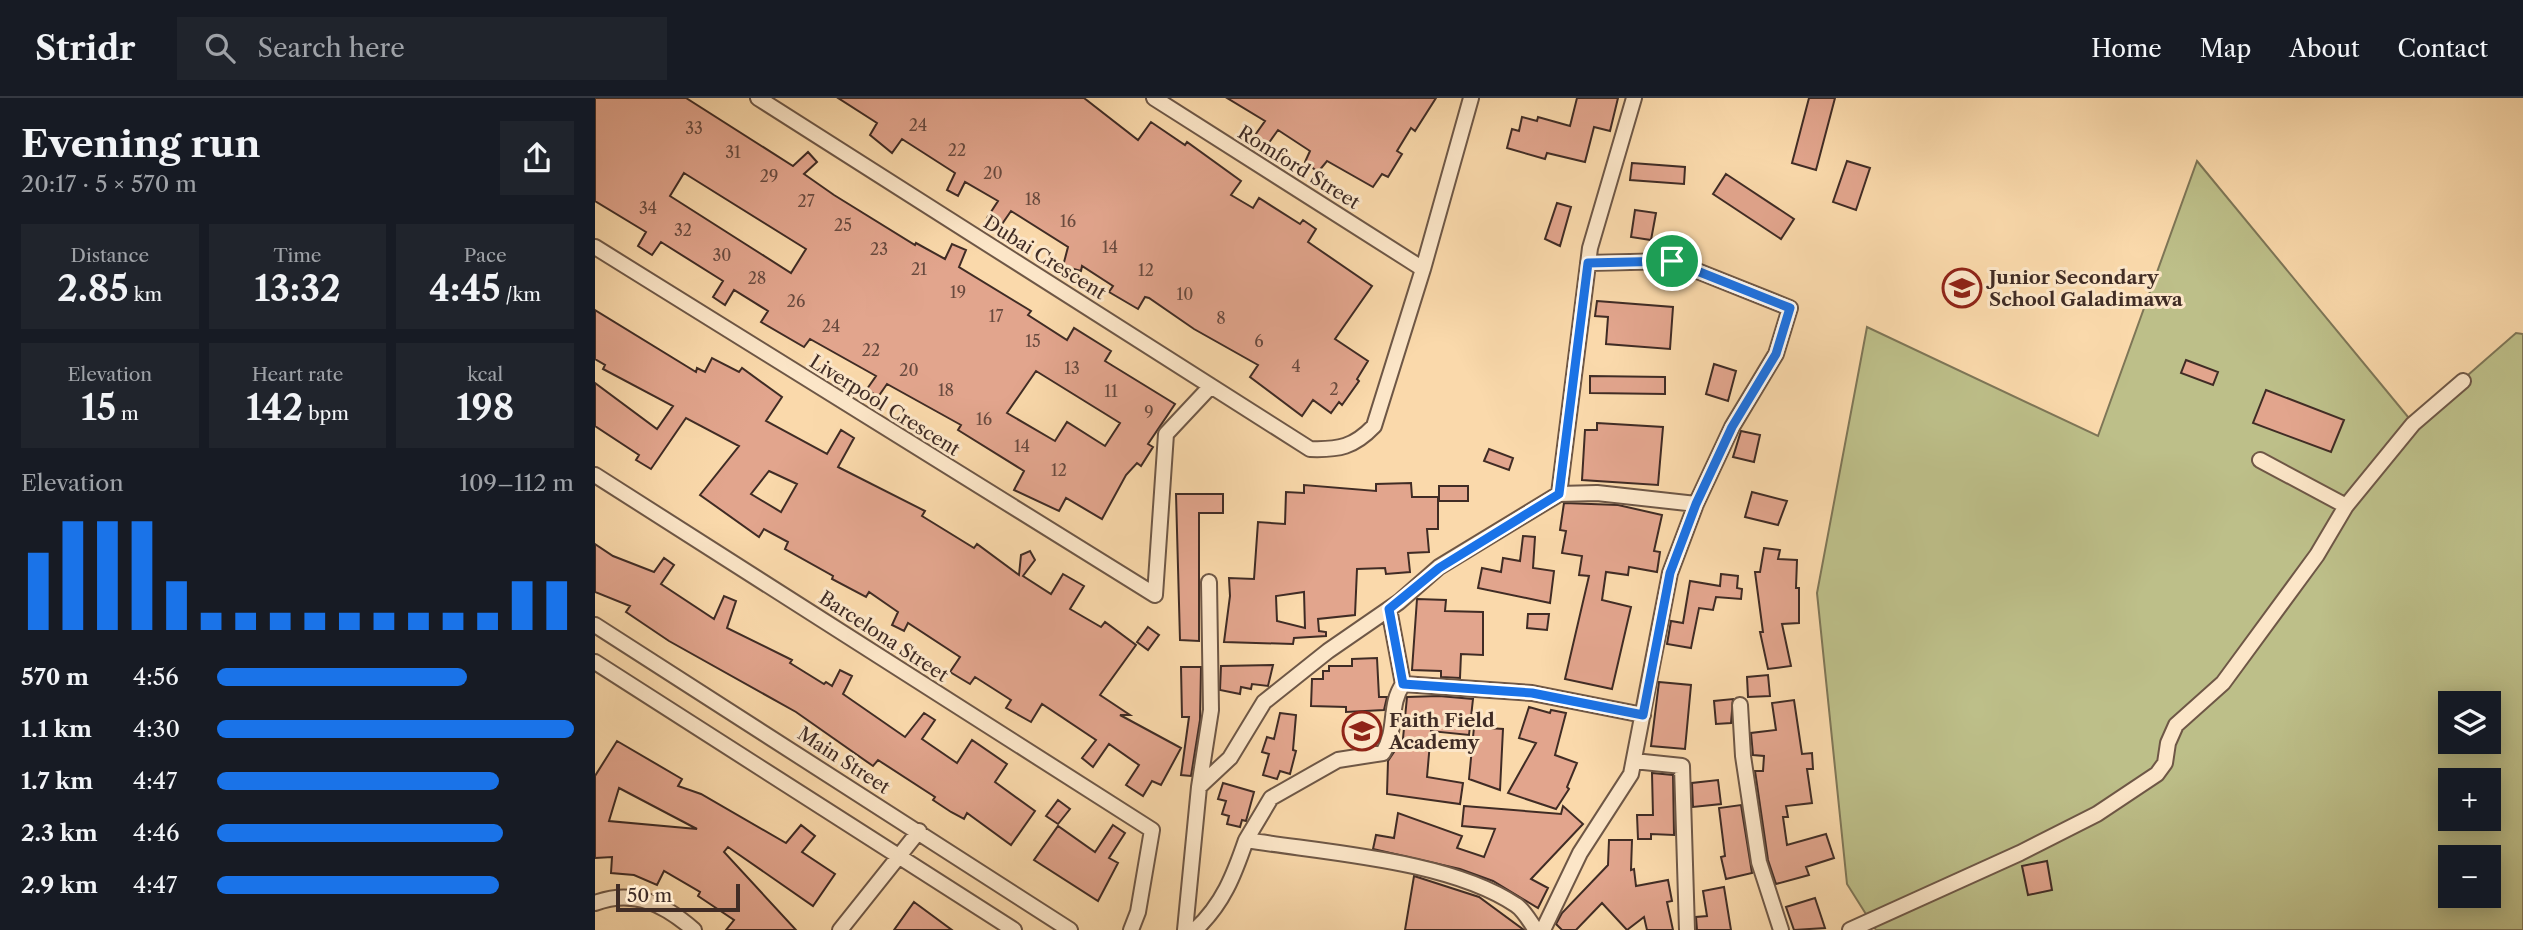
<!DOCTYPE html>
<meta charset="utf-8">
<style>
:root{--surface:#171b24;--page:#20242c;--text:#f1f3f6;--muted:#9ea1a6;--line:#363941;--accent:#1a73e8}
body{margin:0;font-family:"Libre Caslon Text",serif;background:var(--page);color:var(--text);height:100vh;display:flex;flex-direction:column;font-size:26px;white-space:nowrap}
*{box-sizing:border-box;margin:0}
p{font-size:23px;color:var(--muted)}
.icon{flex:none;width:38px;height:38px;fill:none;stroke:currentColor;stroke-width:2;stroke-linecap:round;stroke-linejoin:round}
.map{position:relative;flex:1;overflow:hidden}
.drawer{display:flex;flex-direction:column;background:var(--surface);width:595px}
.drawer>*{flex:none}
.buttons{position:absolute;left:1843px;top:593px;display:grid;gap:14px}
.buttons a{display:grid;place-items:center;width:63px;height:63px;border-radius:0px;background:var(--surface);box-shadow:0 4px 18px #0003;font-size:35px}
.scale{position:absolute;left:21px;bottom:18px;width:124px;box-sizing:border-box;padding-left:7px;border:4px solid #402c25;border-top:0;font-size:19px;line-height:24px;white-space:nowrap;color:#402c25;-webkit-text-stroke:5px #fce6c8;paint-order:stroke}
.pin{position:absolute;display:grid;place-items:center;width:60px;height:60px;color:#fff;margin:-30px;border:4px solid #fff;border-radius:50%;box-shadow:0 2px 7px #0007}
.round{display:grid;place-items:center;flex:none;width:74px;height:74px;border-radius:0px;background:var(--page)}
.headline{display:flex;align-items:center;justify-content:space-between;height:119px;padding:0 21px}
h1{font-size:38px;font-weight:700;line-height:52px}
.metrics{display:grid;grid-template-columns:repeat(3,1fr);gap:10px;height:119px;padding:7px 21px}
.metrics div{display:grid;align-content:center;border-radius:0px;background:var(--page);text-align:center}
.metrics b{font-size:35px;font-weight:700}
.metrics small{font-size:19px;font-weight:400}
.metrics p{font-size:19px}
.chart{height:196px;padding:14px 21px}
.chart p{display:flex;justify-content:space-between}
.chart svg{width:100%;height:126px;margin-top:7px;stroke:var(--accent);stroke-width:6}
ul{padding:0 21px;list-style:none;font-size:23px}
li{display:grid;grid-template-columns:112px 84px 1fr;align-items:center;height:52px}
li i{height:18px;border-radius:9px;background:var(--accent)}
header{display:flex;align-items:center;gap:42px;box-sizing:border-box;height:98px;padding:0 35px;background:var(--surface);border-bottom:2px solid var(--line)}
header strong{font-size:33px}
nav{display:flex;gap:38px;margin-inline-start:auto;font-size:24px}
.search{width:490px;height:63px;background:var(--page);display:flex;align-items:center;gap:18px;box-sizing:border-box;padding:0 24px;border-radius:0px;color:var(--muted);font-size:26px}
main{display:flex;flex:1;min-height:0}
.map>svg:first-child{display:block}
.green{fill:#bdbf89;stroke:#7e7657;stroke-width:2;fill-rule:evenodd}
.building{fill:#e2a58d;stroke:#402c25;stroke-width:2;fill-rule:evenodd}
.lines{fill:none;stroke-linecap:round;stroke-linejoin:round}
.street-casing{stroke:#6e5746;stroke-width:18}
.street{stroke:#fce6c8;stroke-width:14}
.route-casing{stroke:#fff;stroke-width:14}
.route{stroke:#1a73e8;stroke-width:9}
.labels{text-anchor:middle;stroke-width:6;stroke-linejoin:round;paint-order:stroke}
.number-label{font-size:16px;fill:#684a3f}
.street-label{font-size:19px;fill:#402c25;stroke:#fce6c8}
.poi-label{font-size:19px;font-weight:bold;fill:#402c25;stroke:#fce6c8;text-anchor:start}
</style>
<header>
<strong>Stridr</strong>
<div class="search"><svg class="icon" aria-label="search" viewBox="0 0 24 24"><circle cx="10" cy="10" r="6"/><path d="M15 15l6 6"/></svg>Search here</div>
<nav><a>Home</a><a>Map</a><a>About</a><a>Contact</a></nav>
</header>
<main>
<section class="drawer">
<div class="headline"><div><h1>Evening run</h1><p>20:17 · 5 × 570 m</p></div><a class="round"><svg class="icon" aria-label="share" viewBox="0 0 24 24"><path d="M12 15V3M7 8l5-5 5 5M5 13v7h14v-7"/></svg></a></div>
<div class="metrics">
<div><p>Distance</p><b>2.85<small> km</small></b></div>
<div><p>Time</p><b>13:32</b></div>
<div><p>Pace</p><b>4:45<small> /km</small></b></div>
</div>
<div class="metrics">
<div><p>Elevation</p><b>15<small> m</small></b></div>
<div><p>Heart rate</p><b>142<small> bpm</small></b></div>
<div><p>kcal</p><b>198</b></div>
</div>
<div class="chart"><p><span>Elevation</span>109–112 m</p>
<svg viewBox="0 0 160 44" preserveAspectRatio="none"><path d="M5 44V17M15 44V6M25 44V6M35 44V6M45 44V27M55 44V38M65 44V38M75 44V38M85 44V38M95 44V38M105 44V38M115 44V38M125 44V38M135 44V38M145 44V27M155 44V27"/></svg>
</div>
<ul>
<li><b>570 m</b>4:56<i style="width:70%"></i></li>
<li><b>1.1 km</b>4:30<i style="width:100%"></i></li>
<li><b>1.7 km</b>4:47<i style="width:79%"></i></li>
<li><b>2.3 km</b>4:46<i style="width:80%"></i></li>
<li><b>2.9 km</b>4:47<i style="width:79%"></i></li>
</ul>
</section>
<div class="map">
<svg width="1928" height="832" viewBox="0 0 1928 832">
<rect width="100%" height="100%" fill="#fad9ab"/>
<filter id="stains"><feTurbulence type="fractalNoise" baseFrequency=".00286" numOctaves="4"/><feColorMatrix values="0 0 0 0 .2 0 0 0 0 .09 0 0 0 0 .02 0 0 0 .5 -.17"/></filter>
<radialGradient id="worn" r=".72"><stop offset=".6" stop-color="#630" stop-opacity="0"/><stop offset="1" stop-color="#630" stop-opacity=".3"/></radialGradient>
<path class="green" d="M1602,63L1818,325L1921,235L1928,236V832H1281L1252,786L1222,495L1272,229L1503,338ZM1855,606H1894V644H1855ZM1855,682H1894V721H1855ZM1855,760H1894V798H1855Z"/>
<path class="building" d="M0,0H91L198,68L213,54L222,64L209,76L239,97L320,147L321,145L350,161L357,146L371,152L364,169L436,213L433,217L472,242L479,230L516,253L510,263L580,306L553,346L558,349L546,368L542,365L531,377L507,421L471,400L464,413L419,392L429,373L363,332L366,327L292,286L283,299L272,291L281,278L215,241L209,249L166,224L173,213L139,192L130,207L118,199L128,183L66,144L57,157L43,148L51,134L0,103ZM89,75L211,151L196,175L75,98ZM441,273L525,325L510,348L472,324L460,343L412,315Z
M243,0H489L543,42L556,24L590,47L592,44L646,83L636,97L658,110L664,100L705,126L708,122L721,131L713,144L777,188L740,241L773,263L762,281L764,283L747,307L744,304L736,315L718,302L707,318L655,279L663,267L599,231L554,200L550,199L543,211L514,194L518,188L487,168L486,173L468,168L473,149L416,113L405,129L392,120L403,103L370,84L363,98L352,92L360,75L307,41L297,55L275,37L282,25Z
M632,0H841L820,33L816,30L802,53L807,56L793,79L787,76L778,89L732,63L723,74L710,64L715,53L683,32L671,49L658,40L670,23Z
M982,0H1023L1015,33L999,29L990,64L952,55L950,61L912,50L917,31L924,33L927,19L942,23L943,19L975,28Z
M1214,0H1240L1221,72L1197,65Z
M1252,63L1275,70L1261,112L1238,104Z
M1037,65L1090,69L1089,86L1035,82Z
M1131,76L1199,121L1186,141L1118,96Z
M962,105L976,109L965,148L950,141Z
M1040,112L1061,115L1056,142L1036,139Z
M1002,203L1078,209L1075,251L1011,246L1013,219L1000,218Z
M0,212L101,274L102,270L110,274L117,260L144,274L147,270L187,299L171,323L232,356L246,332L259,340L243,369L330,413L327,418L379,450L382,446L424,477L426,457L435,453L440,462L428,478L456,496L468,476L489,488L475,511L506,529L510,524L541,547L505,597L535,617H525L586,650L566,687L557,683L548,698L531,687L544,667L514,646L498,669L487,660L501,642L447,606L436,624L411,610L416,602L380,579L375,586L355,574L365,559L313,525L309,533L297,527L303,514L274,494L271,499L237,481L238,478L190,451L193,444L169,431L164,439L105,397L144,348L91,320L56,371L41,362L44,357L0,328V285L62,331L78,308L8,271L10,267L0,261ZM174,373L202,386L186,414L156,396Z
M1591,262L1623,274L1618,287L1586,275Z
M1119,266L1141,273L1133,303L1111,296Z
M995,278L1070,279V296L995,295Z
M1671,292L1749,322L1736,354L1658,325Z
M1002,325L1068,329L1063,387L987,382L990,332H1002Z
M1146,333L1165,337L1159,364L1138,359Z
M894,351L918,360L914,372L889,363Z
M816,385L817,399H843V431H832L834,454L813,455L815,474L791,476L790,470L762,471L760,517L723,521L724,533L731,534V538L699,540L698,546L629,544L635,498L634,480L659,481L663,424L690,426L691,394L709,395V387L781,393V386ZM709,494L710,530L682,523L681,498Z
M844,388H873V403H844Z
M1157,394L1192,403L1183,427L1150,419Z
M581,396H628V415H604V543L585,542Z
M969,405L1023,407L1067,417L1059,453L1065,454L1062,474L1034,469L1033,477L1011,474L1007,502L1036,509L1017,591L970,581L994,478L984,477L987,458L967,455L971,433L965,432Z
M928,438L940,439L938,470L959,473L955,505L883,490L887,470L906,474L908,460L925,463Z
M0,446L18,458L59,474L69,460L79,467L66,486L119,521L129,498L141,503L132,530L197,562L195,565L229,586L231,584L237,588L245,572L257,578L248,596L310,639L329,615L340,622L327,641L362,665L377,642L412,666L400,684L440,713L416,747L372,715L369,721L356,714L338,702L340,699L283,662L278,668L201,614L74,543L31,514L35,508L0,494Z
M1169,450L1185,452L1183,461L1202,462L1201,490H1204V525L1187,526L1196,568L1173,571L1165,534H1168L1160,474H1165Z
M1126,476L1143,478L1142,490L1147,491L1146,501L1121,499L1118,512L1104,510L1096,550L1072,546L1076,523L1088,525L1095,483L1125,488Z
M822,501L851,502L850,513L888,514V557L866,556L865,580L846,579V573L817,572Z
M933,516H954L952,532L932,530Z
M553,529L564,537L553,552L542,544Z
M782,560L784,599H792L789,612L751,614V609L716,608L717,581H728V573H734V568H757V561Z
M678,567L673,588L657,586L656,591L646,589L645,596L625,592L626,568Z
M586,569H606L605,622L596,678L586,677L594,619H587Z
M1173,577L1175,598L1153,599L1152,579Z
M1064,584L1096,587L1090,651L1056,648Z
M844,598L878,601L874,637L836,633L832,679L868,685L865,706L792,696L793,663L801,651H807L812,599Z
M1138,601L1136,625L1121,626L1119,603Z
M1199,602L1207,656L1217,655L1218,671H1212L1217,705L1191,708L1193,719H1188L1192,747L1231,736L1239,760L1211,769L1214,777L1181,786L1173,762L1160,673H1168L1169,658L1158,657L1156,635L1181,632L1177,605Z
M934,609L955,615L956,612L971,615L960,657L982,665L972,689L974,691L961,711L913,695L941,645L924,640Z
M685,615L701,617L698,652L701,653L695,676L685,673L682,681L668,677L674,656L667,654L672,639L679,641Z
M879,629L908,631L905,692L874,681Z
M22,643L87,681L83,688L106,696L191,745L206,727L220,738L207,754L240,776L218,808L133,749L129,754L201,832H131L139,822L103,798L105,794L69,773L62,787L39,777L16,775L17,759L0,760V678ZM24,690L102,731L14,723Z
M1057,675L1078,677L1079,737L1056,736V741H1043L1042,717H1058Z
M1123,682L1126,706L1098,709L1097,685Z
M628,685L659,694L651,723L647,722L645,729L632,726L634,718L627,716L631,703L623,701Z
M463,702L475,711L463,726L451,718Z
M1146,707L1157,775L1131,781L1126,759L1130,758L1124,710Z
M869,708L966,716L968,708L988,726L936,781L953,790L943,810L898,783L865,771L778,751L781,737L799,740L803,715L867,738L862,750L889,759L900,731L867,728Z
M518,727L530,735L514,760L523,765L503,803L439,762L463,728L500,754Z
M1014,742H1037L1036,772L1039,771L1041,788L1073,782L1077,803L1072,804L1078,832H1052L1049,819L1032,832L1007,805L981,832H967L961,826L967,815L1013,767Z
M1452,763L1457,792L1433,797L1427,768Z
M819,778L884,799L929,832H810Z
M1129,789L1136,832H1102L1101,819L1112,818L1108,793Z
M1220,800L1230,830L1199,832L1191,809Z
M319,804L357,832H299Z"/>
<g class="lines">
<defs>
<path id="street" d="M163,0L715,351C744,352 759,349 779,328L828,171L876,0
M559,0L828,171
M0,149L560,497L571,336L616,288
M1665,362L1751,408
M0,377L557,732L543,814L536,832
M964,396L995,150L1039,0
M794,511L808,586L937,595L1048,617
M0,527L475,832
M0,564L419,832
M1145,607L1148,658L1164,764L1186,832
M1039,663L1087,668L1092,832
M604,689L635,660L669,604L733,553L804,504L844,469L964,396L1002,395L1101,406
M651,742L676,700L743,662L788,655C803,630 793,608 808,586
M0,805C39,790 70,807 99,832
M245,832L324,733
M590,832L604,689L616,612L614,484
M600,832C628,806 639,777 651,742C732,755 854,762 921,807C929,812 935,824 941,832
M948,832L985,755L1036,676L1075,475L1101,406L1137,329L1181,256L1195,210L1077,163L993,165
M1255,832L1425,755L1502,716L1562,676L1570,665L1573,645L1581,627L1628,585L1722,457L1751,408L1818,326L1868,283"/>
</defs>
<use href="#street" class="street-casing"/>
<use href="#street" class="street"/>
</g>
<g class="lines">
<defs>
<path id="route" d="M1077,163L1195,210L1181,256L1137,329L1101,406L1075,475L1048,617L937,595L808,586L794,511L844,470L964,396L993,165Z"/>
</defs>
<use href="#route" class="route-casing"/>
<use href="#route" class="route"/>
</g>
<defs>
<symbol id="school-ring" viewBox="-11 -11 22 22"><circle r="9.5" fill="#fce6c8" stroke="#8f2418" stroke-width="1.5"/><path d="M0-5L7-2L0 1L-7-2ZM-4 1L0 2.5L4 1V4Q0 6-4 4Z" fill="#8f2418"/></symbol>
</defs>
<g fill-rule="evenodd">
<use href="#school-ring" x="1345" y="168" width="44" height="44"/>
<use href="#school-ring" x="745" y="611" width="44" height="44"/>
</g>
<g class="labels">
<g class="number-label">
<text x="323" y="33">24</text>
<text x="99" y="36">33</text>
<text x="362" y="58">22</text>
<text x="138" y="60">31</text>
<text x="398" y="81">20</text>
<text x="174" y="84">29</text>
<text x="438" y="107">18</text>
<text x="211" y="109">27</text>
<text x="53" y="116">34</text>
<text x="473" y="129">16</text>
<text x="248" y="133">25</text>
<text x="88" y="138">32</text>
<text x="515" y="155">14</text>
<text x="284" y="157">23</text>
<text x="127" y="163">30</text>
<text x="324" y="177">21</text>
<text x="551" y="178">12</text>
<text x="162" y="186">28</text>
<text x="363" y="200">19</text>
<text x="590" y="202">10</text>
<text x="201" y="209">26</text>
<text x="401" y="224">17</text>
<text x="626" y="226">8</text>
<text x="236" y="234">24</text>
<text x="438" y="249">15</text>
<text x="664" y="249">6</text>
<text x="276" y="258">22</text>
<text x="701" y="274">4</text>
<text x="477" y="276">13</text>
<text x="314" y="278">20</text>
<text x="739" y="297">2</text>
<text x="351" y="298">18</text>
<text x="516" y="299">11</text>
<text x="554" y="320">9</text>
<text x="389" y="327">16</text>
<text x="427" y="354">14</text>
<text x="464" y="378">12</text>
</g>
<g class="street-label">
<text transform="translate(704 69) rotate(32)" y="7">Romford Street</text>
<text transform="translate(450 159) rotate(32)" y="7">Dubai Crescent</text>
<text transform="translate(290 307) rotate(32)" y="7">Liverpool Crescent</text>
<text transform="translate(289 538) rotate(33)" y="7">Barcelona Street</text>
<text transform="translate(249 662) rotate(33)" y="7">Main Street</text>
</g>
<g class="poi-label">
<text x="1394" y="186">Junior Secondary<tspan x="1394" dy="22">School Galadimawa</tspan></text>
<text x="794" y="629">Faith Field<tspan x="794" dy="22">Academy</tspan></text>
</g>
</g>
<rect width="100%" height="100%" filter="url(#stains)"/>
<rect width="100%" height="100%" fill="url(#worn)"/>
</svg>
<div class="buttons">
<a><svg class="icon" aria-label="layers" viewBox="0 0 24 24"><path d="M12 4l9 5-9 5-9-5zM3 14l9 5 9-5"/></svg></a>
<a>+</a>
<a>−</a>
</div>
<div class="scale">50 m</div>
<div class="pin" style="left:1077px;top:163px;background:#1e9e55"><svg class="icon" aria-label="arrive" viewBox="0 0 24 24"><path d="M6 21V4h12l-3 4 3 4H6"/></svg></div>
</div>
</main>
